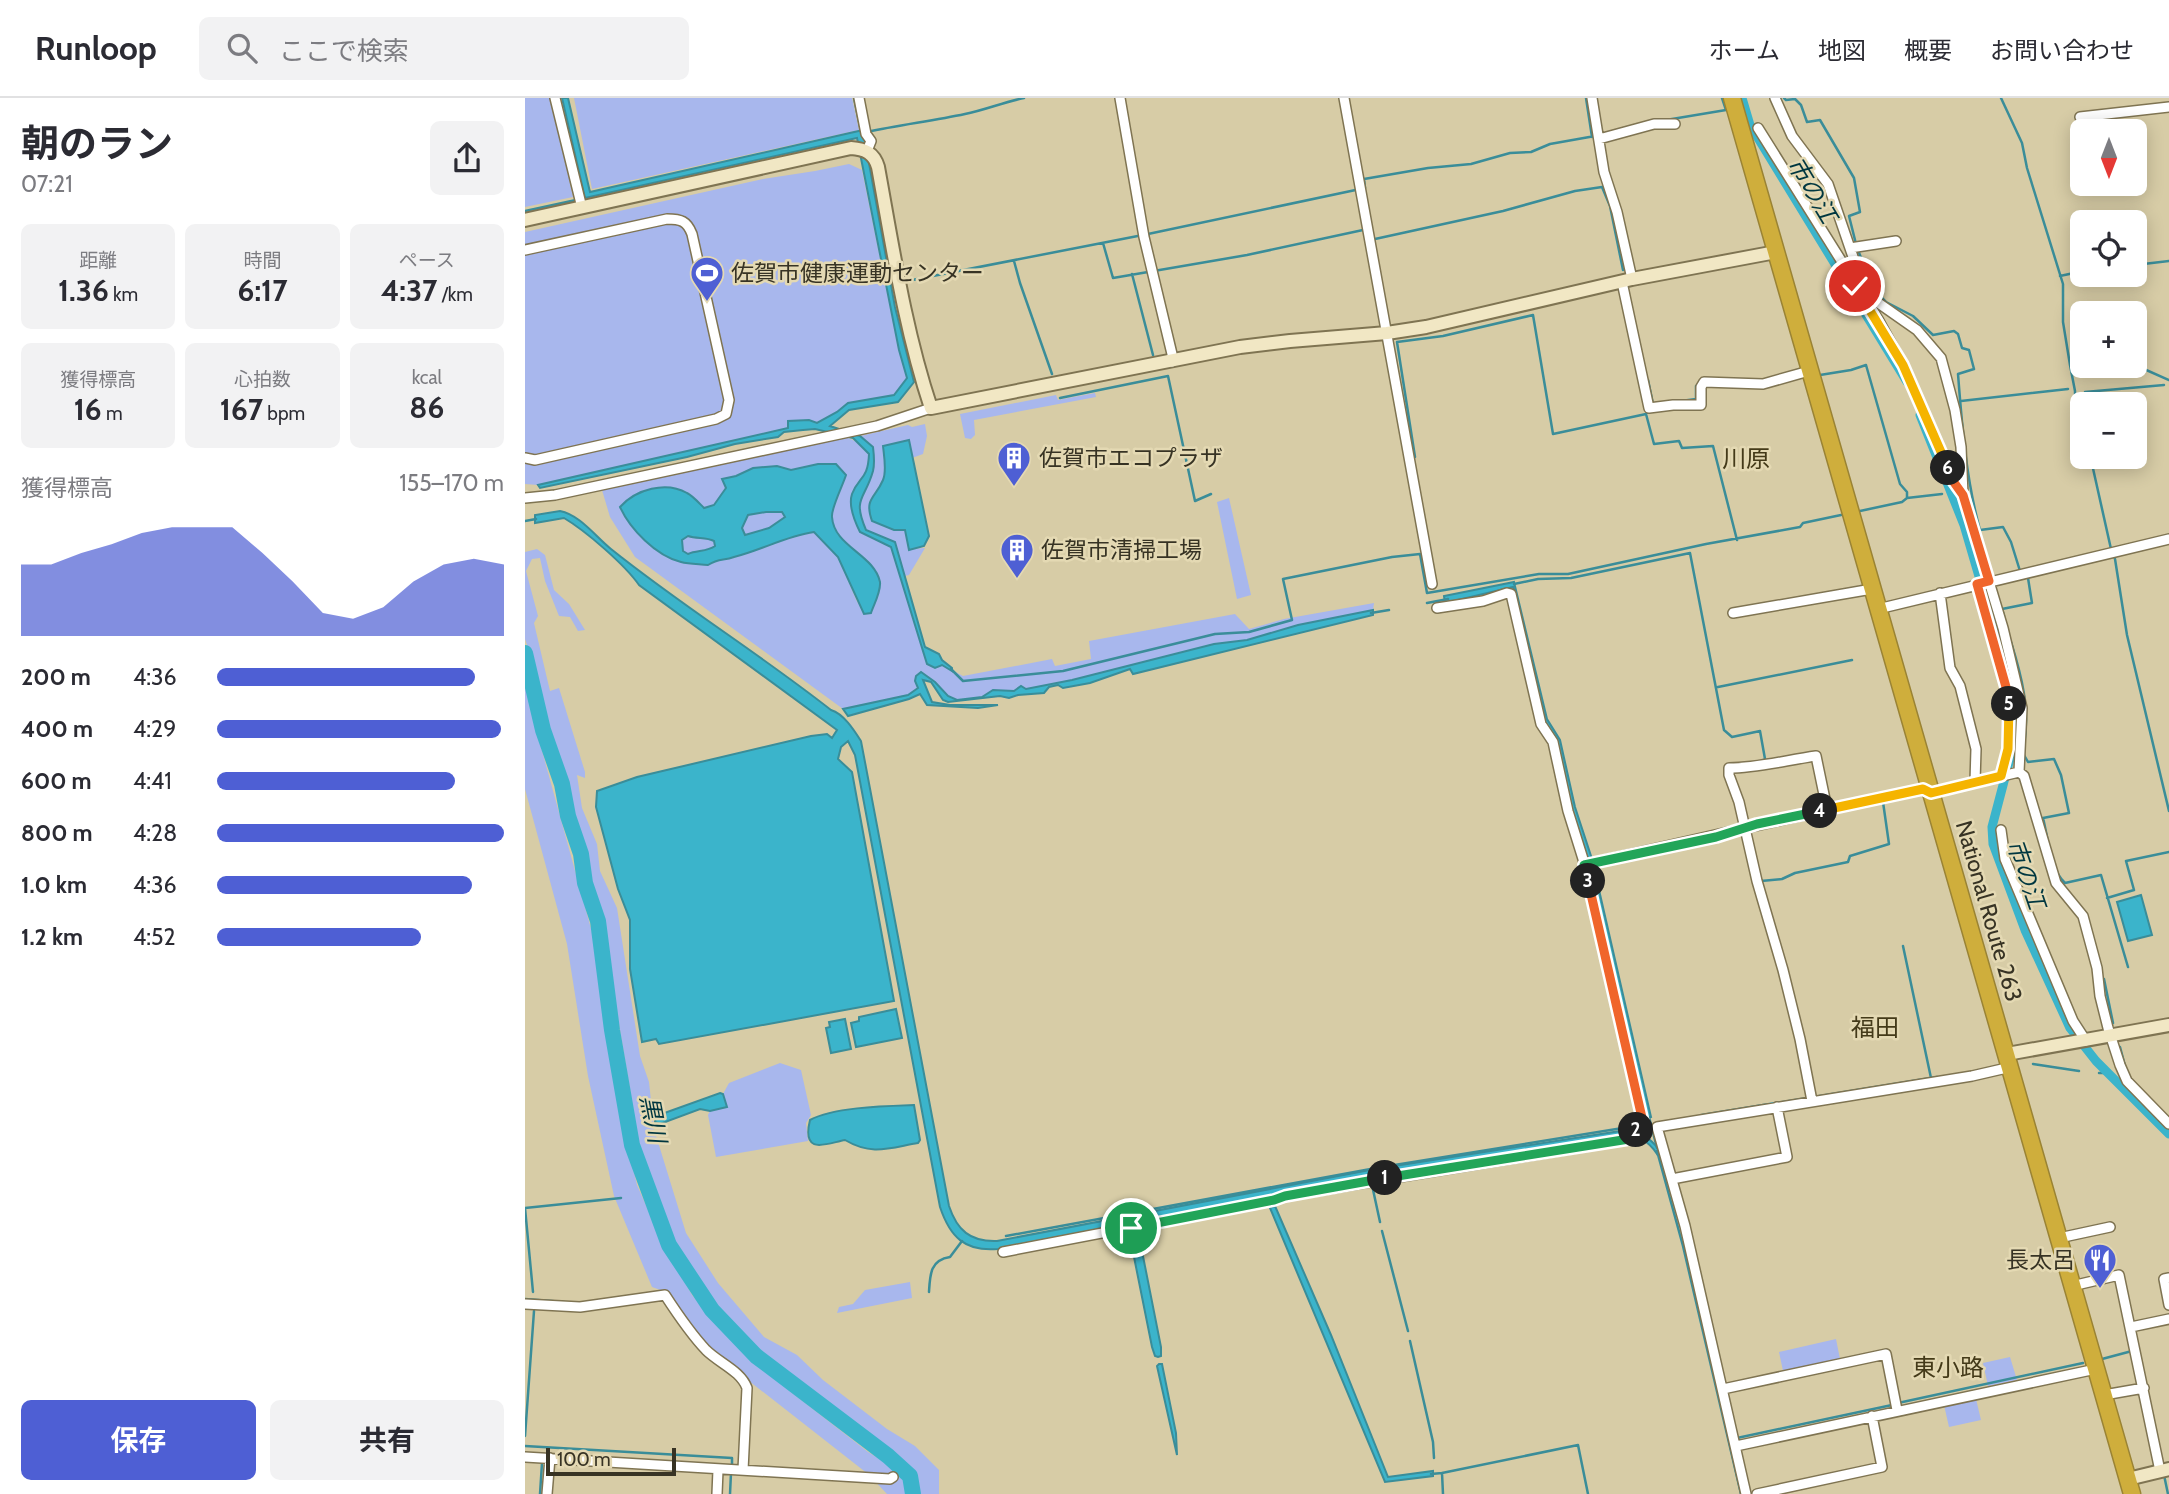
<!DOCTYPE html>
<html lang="ja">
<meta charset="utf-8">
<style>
:root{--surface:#fff;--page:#f2f2f3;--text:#2b2b33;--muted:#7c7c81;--line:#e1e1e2;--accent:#4e5fd4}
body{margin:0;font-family:Cabin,"Noto Sans JP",sans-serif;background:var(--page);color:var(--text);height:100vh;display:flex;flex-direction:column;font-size:26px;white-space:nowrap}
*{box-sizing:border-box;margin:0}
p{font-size:23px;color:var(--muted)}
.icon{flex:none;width:38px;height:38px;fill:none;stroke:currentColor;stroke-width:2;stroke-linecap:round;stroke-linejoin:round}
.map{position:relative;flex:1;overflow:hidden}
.sheet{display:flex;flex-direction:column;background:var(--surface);width:525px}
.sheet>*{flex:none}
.needle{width:46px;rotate:180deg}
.buttons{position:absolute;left:1545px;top:21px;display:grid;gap:14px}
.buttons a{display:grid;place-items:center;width:77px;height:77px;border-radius:10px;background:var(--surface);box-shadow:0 4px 18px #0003;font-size:35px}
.scale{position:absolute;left:21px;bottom:18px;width:130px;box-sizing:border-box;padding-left:7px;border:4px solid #373324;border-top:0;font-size:19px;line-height:24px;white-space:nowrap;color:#373324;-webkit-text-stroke:5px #e4d9b3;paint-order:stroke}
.pin{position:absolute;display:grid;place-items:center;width:60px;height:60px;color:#fff;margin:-30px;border:4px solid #fff;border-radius:50%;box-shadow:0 2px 7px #0007}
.km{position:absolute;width:35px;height:35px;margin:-18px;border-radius:50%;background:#222;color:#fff;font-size:19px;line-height:35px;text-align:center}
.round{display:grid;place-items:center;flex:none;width:74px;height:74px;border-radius:10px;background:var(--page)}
.overview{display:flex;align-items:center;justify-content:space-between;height:119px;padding:0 21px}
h1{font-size:38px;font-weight:700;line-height:52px}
.figures{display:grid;grid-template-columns:repeat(3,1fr);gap:10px;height:119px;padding:7px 21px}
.figures div{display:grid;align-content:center;border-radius:10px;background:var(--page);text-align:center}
.figures b{font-size:30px;font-weight:700}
.figures small{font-size:19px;font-weight:400}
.figures p{font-size:19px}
.chart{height:196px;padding:14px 21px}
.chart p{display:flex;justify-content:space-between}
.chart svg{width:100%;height:126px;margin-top:7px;fill:var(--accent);opacity:.7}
.primary-button{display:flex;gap:14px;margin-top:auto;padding:14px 21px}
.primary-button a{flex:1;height:80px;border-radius:10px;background:var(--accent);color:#fff;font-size:28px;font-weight:700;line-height:80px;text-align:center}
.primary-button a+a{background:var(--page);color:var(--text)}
ul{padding:0 21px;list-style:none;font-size:23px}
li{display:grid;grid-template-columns:112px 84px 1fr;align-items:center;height:52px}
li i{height:18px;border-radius:9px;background:var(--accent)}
header{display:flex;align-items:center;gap:42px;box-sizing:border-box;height:98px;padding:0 35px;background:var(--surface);border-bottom:2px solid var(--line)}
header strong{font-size:33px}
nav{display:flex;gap:38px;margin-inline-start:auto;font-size:24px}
.search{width:490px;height:63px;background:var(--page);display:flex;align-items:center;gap:18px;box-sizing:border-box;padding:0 24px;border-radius:10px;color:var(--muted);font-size:26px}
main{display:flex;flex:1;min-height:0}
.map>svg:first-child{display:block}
.green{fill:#a8b7ed;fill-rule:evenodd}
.water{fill:#3bb4cb;stroke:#3a8d99;stroke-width:2;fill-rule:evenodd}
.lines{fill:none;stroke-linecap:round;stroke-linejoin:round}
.stream{stroke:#3a8d99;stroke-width:2.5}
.canal{stroke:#3bb4cb;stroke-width:9}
.river{stroke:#3bb4cb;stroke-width:16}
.street-casing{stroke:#7f7452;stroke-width:12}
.secondary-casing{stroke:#7f7452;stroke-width:16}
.highway-casing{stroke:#9a8334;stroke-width:19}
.street{stroke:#fff;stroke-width:9}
.secondary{stroke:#f1e7c4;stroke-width:12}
.highway{stroke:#cfae3c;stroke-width:16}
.split-1-casing{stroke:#fff;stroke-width:14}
.split-2-casing{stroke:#fff;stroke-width:14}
.split-3-casing{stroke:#fff;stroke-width:14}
.split-4-casing{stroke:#fff;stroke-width:14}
.split-5-casing{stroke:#fff;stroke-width:14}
.split-6-casing{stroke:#fff;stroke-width:14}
.split-7-casing{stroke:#fff;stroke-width:14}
.split-1{stroke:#22a559;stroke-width:9}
.split-2{stroke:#22a559;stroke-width:9}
.split-3{stroke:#f0652b;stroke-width:9}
.split-4{stroke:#22a559;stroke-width:9}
.split-5{stroke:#f5b400;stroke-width:9}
.split-6{stroke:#f0652b;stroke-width:9}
.split-7{stroke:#f5b400;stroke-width:9}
.labels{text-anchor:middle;stroke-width:5;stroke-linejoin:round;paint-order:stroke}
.poi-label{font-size:23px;fill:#373324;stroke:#e4d9b3;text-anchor:start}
.street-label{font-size:23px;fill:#373324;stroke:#e4d9b3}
.water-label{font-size:24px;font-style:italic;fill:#003740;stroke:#e4d9b3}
.neighbourhood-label{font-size:24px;fill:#443a19;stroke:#e4d9b3}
</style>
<header>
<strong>Runloop</strong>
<div class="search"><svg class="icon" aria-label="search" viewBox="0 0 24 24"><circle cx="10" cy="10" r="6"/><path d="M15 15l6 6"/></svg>ここで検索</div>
<nav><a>ホーム</a><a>地図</a><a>概要</a><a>お問い合わせ</a></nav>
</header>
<main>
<section class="sheet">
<div class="overview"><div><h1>朝のラン</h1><p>07:21</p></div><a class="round"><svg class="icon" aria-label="share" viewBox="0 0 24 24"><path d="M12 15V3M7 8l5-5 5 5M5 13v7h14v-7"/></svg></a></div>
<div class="figures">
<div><p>距離</p><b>1.36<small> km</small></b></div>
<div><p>時間</p><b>6:17</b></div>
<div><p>ペース</p><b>4:37<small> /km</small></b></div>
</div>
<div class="figures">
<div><p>獲得標高</p><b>16<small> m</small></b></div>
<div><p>心拍数</p><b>167<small> bpm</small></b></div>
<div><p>kcal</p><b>86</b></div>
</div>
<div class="chart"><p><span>獲得標高</span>155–170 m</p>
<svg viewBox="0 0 160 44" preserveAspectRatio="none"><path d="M0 44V19L10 19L20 15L30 12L40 8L50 6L60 6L70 6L80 15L90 25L100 36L110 38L120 34L130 25L140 19L150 17L160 19V44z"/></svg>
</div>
<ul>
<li><b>200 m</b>4:36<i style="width:90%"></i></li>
<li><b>400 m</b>4:29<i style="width:99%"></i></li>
<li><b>600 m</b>4:41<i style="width:83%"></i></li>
<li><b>800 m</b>4:28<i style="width:100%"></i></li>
<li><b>1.0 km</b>4:36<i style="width:89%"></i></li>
<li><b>1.2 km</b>4:52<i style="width:71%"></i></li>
</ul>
<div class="primary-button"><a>保存</a><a>共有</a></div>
</section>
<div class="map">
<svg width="1644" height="1396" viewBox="0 0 1644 1396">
<rect width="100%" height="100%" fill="#d7cca6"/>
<path class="green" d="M0,0H26L48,99L0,109Z
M49,0H327L334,32L67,91Z
M324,66L337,72L374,252L382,280L369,297L323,305L312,314L292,325L284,322L263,324L264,330L13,387L0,386V134L238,81L290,73Z
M570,295L571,299L449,322L450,337L446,341L440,340L435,316L531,297L533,302Z
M400,326L402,338L398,356L387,360L383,342L344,404L380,431L385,451L400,450L384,477L380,478L370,444L341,432C329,405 334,409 343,384C347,374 347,360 348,350L335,338L383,327L387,329Z
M321,339L336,346L344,356L343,371L327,398L335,434L366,449L402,566L417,567L438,578L527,561L530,568L566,561L564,543L710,516L724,531L759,521L849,505L848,512L773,527L722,542L689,546L547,582L501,591L496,588L489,593L468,592L457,599L432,602L423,598L410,584L396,574L393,589L383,597L318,611L110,459L85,419L77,392ZM293,366L321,378L306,417L310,432L318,442L333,506L313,459L289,434C261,438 237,452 209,459C199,462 193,461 183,467L133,453L164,395L179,410L189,407L201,390L198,381L211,378L228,370L252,368L266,372Z
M704,400L726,497L712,501L692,404Z
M241,414H257L261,420L244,430L220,437L217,430L223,417Z
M163,438C173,442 181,439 190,443L191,448C182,454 172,451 163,456L158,453L157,442Z
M12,451L20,457L29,492L44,506L60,532L53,533L45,519L34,518L20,483L15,460L7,461L1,473L13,518L9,525L25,593L34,590L60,674V680L52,677L57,710L72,746L75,773L92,810L115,958L124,984L129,1031L161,1135L193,1185L239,1239L272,1257L298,1282L362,1331L390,1348L414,1372V1396H394L389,1379L376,1363L248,1266L190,1207L156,1160L142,1131L109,1039L106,997L81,849L79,817L64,780L63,758L49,716L45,689L20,629L10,569L0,541V454Z
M0,581L8,620L68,838L91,996L112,1087L135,1139L167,1197L189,1223L266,1294L343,1354L371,1371L382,1387L384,1396H362L343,1376L187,1254L162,1227L141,1194L127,1189L89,1098L63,978L42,846L0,691Z
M255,965L276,972L286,1017L281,1025L283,1043L191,1059L183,1017L185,1013L202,1009L198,996L204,985Z
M385,1184L387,1200L312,1215L314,1209L328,1206L340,1192Z
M1311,1241L1315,1261L1258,1273L1254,1254Z
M1485,1259L1492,1282L1463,1288L1458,1265Z
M1451,1301L1456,1322L1424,1329L1419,1307Z"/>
<path class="water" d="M37,0H43L65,94L338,32L370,209L389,284L373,304L324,312L305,328L335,338L348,349C349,357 350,365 348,373C340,402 327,399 341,432L370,444L400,549L414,556L417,562L427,570V573L417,567L410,570L402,566L366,449L335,434C330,424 323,408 327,396C334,378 343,382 344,356L328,340L290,331L278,332L259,334L253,339L210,346L162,359L15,390L13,387L263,330V323L284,322L292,325L312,314L323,305L369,297L382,280L374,252L332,40L60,100Z
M384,342L404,438L399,448L384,452L380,432H369L347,423C339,400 350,401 358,382C362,373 359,358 358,348Z
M293,366H311L321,377C318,387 306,410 307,419C309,449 349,456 355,484C356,494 349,506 346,515L339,516L313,459L289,434C261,438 237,452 209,459C198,463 194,460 183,467C174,466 164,466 156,464C131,458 105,431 95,409C111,391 141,383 162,395C168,398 174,405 179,410L189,407L201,390L197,381L211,378L228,370L252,368L266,372ZM241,414H257L260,419L244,430L220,437L217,430L223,417ZM163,438C172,441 181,439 189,443L190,448C182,454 172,452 163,456L158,453L157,442Z
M35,413C55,417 70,438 86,451C157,508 235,556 306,612C319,616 329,632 336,643L424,1108C432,1132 445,1144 472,1143L850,1071L1095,1033C1112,1033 1125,1038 1134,1052L1132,1056C1123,1042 1112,1037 1096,1038L759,1094L744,1100L473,1151C440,1154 425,1139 415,1109L330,657L323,643L316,649L313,661L327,674L369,903L134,946L131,941L117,944L105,871V822L93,791L71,709L72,693L112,679L286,638L302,636L307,640L312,632L114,487C100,467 61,433 39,420L10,425V417Z
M989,484L1022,621L1035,642L1050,709L1067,761L1062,762L1047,712L1030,641L1020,624L988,489L920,505L919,498Z
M848,512V517L608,576L605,571L565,585L538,590L533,587L524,589L519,595L493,597L484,600L475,598L423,604L418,602L406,584L398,582L407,604L425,607H473L453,610L402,607L395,596L384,601L323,618L318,611L383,597L393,590L390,583L391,578L396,574L410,584L423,598L432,602L457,599L468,592L489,593L496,588L501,591L547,582L689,546L722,542L773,527Z
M1069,770L1126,1019L1122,1020L1065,771Z
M1616,797L1627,837L1603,843L1592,804Z
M371,911L377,940L331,949L326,925L334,923V919Z
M320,921L326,951L306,955L301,930L305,929L304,924Z
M195,995L198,996L202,1009L185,1013L175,1011L135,1026L130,1024L131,1018Z
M389,1007L395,1042L393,1045C364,1050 347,1058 320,1042C303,1045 276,1059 285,1022C309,1009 361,1008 389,1007Z
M750,1108L806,1237L863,1379L908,1373V1378L860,1384L745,1110Z
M609,1138H614L636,1249V1258L633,1259L630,1258L627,1249L605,1139Z
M634,1266H637L651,1335L652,1357L632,1268Z"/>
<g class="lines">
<path class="stream" d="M329,0L336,33
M1061,0L1067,39
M1259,0L1261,2L1270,1L1276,7L1282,24L1295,22L1329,80L1335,114L1324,118L1331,146
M1476,0L1497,45L1502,70L1538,186V224L1545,267L1558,265
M1141,22L1201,12L1197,0
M1107,28L1127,23
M342,34C374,27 407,23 440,16C460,12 479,4 499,0
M0,113L51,102
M850,141L978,113L1050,93L1077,89L1085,108L1098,172
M578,145L588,180L722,157L838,132
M1333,152L1348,191L1361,204L1388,218L1408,237L1429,233L1433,236L1437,250L1444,252L1449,271L1433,276C1437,328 1441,381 1455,432L1478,429L1486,444L1495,473
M489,163L495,185L527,276
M1610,167L1644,163
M607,176L628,257
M1535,178L1558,173
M377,184L623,136L840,90L839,81L903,70L946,66L985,55L1006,54L1025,46L1070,38
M1545,267L1550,293L1551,362L1567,366L1586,451L1590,461L1602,537L1644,713
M1610,267L1644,282
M1295,277L1326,272L1341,267L1375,386L1382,394V400L1417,396
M1123,282L1128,306
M1560,294L1639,287
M535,300L643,278L670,403L686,396
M1156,303L1171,301V288H1174
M1436,303L1543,291
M1121,316L1129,346L1154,343L1157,350L1188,348L1212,442
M890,359L872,244L918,238L1008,217L1028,336L1121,316L1124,312
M1335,413L1377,404L1382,400
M0,423L11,421
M989,486L1013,481L1046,480L1165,455L1199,632L1207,639L1235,633L1240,661L1234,664
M902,505L923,501
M846,515L864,512
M1479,518L1477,511L1507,505L1503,480L1500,478
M1486,544C1497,579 1505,611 1499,647
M426,571L438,583L538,573L690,536L724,534L767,522L758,481L867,459L895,456L902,495L1014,476H1043L1181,446L1275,429L1278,425L1316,417
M1193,589L1327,562
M1499,657L1503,664L1529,661L1536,677L1544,715L1518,720C1523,739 1525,771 1540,785L1576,777L1603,869
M1235,785L1236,783L1257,781L1270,775L1323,764L1325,758L1364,746L1358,704
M1582,800L1609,792L1601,763L1644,754
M1378,848L1406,980
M1579,881L1588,925
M1595,949L1600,968
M1508,966L1554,973
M1574,975H1584
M1177,1017L1412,979
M1124,1019L1132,1050
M1132,1053L1158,1148L1216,1396
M847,1087L855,1124
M0,1110L96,1100
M0,1110L8,1194
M857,1133L883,1233
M481,1138L851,1070L1110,1028
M404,1194C405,1177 405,1162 425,1159L437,1143
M0,1201L39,1204
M885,1243L908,1344L909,1360
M1577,1261L1607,1253
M1373,1305L1558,1265
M0,1338L9,1213
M1212,1340L1367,1307
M0,1348L207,1360V1368
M917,1375L1053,1347L1063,1396
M906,1376L917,1375L918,1396
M1639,1377L1643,1396
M15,1396L17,1365
M205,1396L206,1375"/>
<path class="canal" d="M1217,0L1225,27L1382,284
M1395,317L1439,427L1488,595L1490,633L1487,653L1467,729L1468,746L1500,832L1545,930L1571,963L1644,1036"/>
<path class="river" d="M0,555L18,632L37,686L43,718L56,756L60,785L73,823L87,932L107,1047L144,1147L187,1212L231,1258L363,1358L385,1378L388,1396"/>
<defs>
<path id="street" d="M30,0L57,110
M334,0L341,36L346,43L342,53
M595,0L619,139L647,256V264
M819,0L907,486
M1067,0L1079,74L1092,114L1107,181
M1555,19L1644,9
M1233,30L1354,223L1378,267L1428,383L1437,395
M1074,41L1129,26H1150
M1325,150L1371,143
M0,152L142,121C156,121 162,123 167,136L204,302L201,316L191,321L10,362L0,360
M1097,184L1124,310L1148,307H1176V289L1179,284L1238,286L1284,273
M0,400L30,397L352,328L406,310
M1452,486L1481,589L1484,608L1483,651L1476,678
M1415,495L1425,570L1435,588L1451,651L1450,684
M1353,511L1644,441
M1208,515L1347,491
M1494,674L1499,678L1531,785L1558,818L1572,870L1575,898L1583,930L1595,967L1602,983L1644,1026
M1476,732L1480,761L1548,923L1561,943
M1059,767C1172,741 1284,715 1398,691L1406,695L1494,674L1497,610L1478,530L1438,397L1436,349L1430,312L1416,260L1392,232L1352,204L1339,191L1303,86L1267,38L1250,0
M1287,1003L1275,941L1258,872L1232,783L1214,704L1204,677V670C1233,670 1262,662 1291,658L1302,711
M1147,1081L1262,1059L1252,1009
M1534,1140L1585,1129
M478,1154L749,1102L760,1098L1104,1041L1118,1024L1058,761L1043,713L1028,644L1016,626L986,496L982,495L958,503L912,510
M1644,1180L1639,1181L1644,1207
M1547,1188L1594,1177L1635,1373
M0,1206L55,1209L140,1197C153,1217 165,1235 181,1252C194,1265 216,1273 222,1290L218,1372
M1606,1229L1644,1221
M1198,1291L1361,1256L1372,1312
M1579,1297L1619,1290
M1211,1348L1571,1271
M0,1359L365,1381L368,1379
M22,1396L25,1360
M192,1396L193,1372
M1221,1396L1160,1128L1132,1029L1447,978L1486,969
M1232,1396L1357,1369L1347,1318"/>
<path id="secondary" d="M0,122L326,50C340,51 349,55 353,69C368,151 380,232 406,310L715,249L765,243L862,235L901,229L1107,181L1251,154
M1482,956L1644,927
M1603,1381L1644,1371"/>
<path id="highway" d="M1207,0L1607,1396"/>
</defs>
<use href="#street" class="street-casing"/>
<use href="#secondary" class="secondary-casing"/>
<use href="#highway" class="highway-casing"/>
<use href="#street" class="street"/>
<use href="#secondary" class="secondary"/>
<use href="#highway" class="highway"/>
</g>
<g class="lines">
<defs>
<path id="split-1" d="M606,1130L749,1102L760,1098L860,1080"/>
<path id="split-2" d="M860,1080L1104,1041L1111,1032"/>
<path id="split-3" d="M1063,783L1118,1024L1111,1032"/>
<path id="split-4" d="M1063,783L1059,767L1191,739L1232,726L1295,713"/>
<path id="split-5" d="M1295,713L1398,691L1406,695L1476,678L1483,651L1484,606"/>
<path id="split-6" d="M1423,370L1428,383L1438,397L1464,483L1452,486L1481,589L1484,606"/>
<path id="split-7" d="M1330,188L1378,267L1423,370"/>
</defs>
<use href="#split-1" class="split-1-casing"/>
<use href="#split-2" class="split-2-casing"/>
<use href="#split-3" class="split-3-casing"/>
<use href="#split-4" class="split-4-casing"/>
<use href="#split-5" class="split-5-casing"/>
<use href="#split-6" class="split-6-casing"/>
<use href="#split-7" class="split-7-casing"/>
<use href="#split-1" class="split-1"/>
<use href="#split-2" class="split-2"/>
<use href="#split-3" class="split-3"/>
<use href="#split-4" class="split-4"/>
<use href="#split-5" class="split-5"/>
<use href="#split-6" class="split-6"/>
<use href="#split-7" class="split-7"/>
</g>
<defs>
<symbol id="stadium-pin" viewBox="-11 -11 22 30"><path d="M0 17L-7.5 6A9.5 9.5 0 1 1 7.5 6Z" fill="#4e5fd4" stroke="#e4d9b3"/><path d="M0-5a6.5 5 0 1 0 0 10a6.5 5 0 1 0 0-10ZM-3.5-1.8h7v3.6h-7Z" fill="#fff"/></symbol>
<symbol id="building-pin" viewBox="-11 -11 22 30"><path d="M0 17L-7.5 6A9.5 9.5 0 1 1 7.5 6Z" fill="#4e5fd4" stroke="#e4d9b3"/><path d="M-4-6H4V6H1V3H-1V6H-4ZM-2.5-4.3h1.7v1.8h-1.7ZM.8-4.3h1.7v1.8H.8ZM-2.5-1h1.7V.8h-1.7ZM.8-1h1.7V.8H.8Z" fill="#fff"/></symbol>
<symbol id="restaurant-pin" viewBox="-11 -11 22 30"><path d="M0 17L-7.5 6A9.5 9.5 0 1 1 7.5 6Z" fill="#4e5fd4" stroke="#e4d9b3"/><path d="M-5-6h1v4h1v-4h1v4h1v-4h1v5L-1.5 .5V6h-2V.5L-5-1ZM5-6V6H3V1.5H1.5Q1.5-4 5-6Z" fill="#fff"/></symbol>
</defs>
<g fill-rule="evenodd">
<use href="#stadium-pin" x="163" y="156" width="38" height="52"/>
<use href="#building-pin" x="470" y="341" width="38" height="52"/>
<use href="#building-pin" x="473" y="433" width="38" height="52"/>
<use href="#restaurant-pin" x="1556" y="1143" width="38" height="52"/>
</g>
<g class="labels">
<g class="poi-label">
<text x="206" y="183">佐賀市健康運動センター</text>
<text x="514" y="368">佐賀市エコプラザ</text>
<text x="516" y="460">佐賀市清掃工場</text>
<text x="1550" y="1170" text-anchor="end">長太呂</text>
</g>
<g class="street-label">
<text transform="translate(1464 813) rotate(74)" y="8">National Route 263</text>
</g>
<g class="water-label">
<text transform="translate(1287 92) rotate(59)" y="8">市の江</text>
<text transform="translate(1501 776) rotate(71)" y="8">市の江</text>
<text transform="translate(128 1021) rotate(79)" y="8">黒川</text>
</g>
<g class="neighbourhood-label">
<text x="1221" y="369">川原</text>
<text x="1350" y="938">福田</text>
<text x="1423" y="1278">東小路</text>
</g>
</g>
</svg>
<div class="buttons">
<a><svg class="needle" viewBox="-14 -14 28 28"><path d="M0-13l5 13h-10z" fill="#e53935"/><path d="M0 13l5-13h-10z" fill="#7c7c81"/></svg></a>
<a><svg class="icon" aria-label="locate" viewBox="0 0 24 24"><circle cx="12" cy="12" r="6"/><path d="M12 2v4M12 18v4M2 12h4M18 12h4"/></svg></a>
<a>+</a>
<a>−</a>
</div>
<div class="scale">100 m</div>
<div class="pin" style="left:606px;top:1130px;background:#1e9e55"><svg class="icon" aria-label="arrive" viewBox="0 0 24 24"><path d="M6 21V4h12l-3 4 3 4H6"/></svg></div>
<div class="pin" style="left:1330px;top:188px;background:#d93025"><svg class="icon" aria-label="check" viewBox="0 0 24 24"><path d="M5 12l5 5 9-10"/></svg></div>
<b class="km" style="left:860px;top:1080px">1</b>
<b class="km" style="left:1111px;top:1032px">2</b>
<b class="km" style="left:1063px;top:783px">3</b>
<b class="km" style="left:1295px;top:713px">4</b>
<b class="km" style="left:1484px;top:606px">5</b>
<b class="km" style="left:1423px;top:370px">6</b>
</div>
</main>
